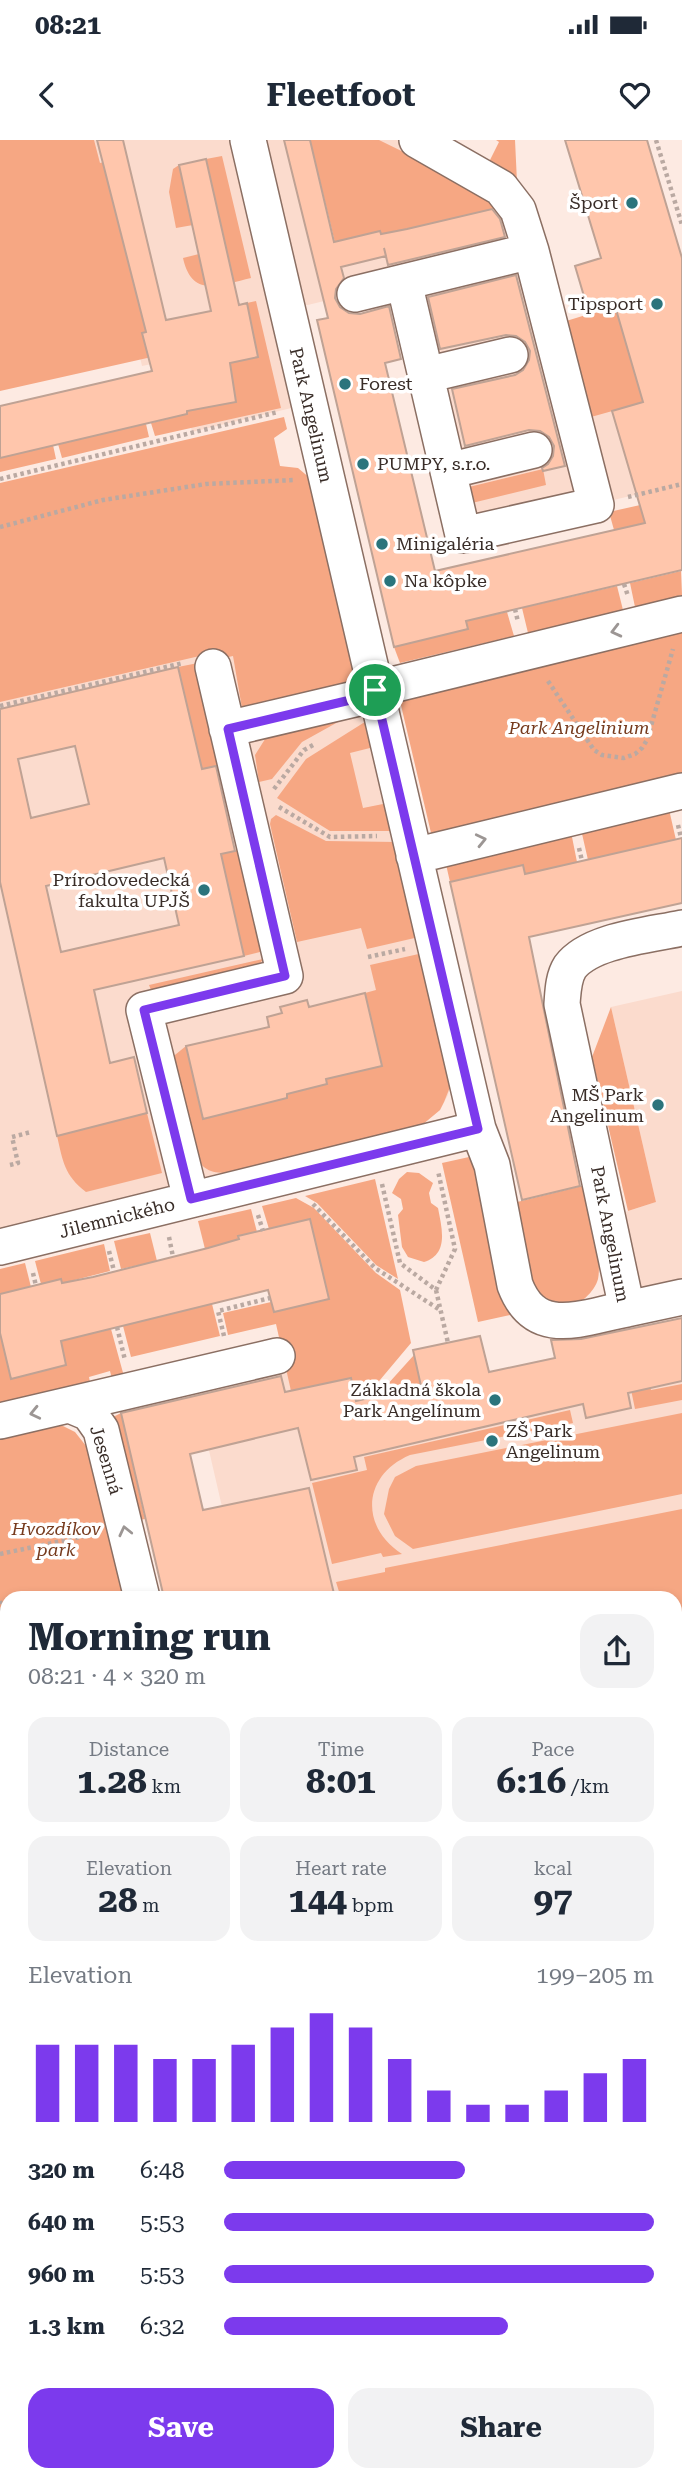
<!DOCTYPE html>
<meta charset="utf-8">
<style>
:root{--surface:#fff;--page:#f2f2f3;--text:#1f2937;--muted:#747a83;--accent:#7c3aed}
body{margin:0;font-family:"Roboto Serif",serif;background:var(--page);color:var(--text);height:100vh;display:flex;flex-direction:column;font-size:26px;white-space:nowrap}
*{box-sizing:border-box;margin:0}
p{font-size:23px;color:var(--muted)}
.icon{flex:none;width:38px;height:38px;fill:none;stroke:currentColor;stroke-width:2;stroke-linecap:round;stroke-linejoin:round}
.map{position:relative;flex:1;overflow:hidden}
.details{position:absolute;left:0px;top:1451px;width:682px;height:891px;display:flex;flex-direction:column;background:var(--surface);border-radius:21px 21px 0 0;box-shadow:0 4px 10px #0003}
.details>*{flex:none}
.pin{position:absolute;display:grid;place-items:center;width:60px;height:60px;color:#fff;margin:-30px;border:4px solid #fff;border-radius:50%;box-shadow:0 2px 7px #0007}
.round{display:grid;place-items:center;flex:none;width:74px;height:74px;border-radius:21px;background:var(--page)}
.summary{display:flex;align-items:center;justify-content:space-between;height:119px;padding:0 28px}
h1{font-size:38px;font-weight:700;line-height:52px}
.figures{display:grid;grid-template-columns:repeat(3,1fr);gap:10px;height:119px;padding:7px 28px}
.figures div{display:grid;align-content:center;border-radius:18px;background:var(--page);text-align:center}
.figures b{font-size:35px;font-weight:700}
.figures small{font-size:19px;font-weight:400}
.figures p{font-size:19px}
.chart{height:196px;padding:14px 28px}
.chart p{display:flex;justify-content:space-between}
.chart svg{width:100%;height:126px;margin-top:7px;stroke:var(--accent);stroke-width:6}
.action{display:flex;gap:14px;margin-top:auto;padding:14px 28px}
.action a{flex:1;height:80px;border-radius:21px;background:var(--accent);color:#fff;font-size:28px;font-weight:700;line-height:80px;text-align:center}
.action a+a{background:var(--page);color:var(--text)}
ul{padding:0 28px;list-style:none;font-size:23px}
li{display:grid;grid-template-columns:112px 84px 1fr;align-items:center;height:52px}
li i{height:18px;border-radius:9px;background:var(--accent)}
.status{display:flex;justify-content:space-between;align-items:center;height:49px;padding:0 35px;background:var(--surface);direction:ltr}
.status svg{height:19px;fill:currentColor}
header{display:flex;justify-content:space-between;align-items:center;height:91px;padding:0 28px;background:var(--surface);font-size:32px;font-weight:700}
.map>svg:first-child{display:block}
.built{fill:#fbdbcd}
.green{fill:#f6a783}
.building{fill:#ffc6ac;stroke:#bfa294;stroke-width:2;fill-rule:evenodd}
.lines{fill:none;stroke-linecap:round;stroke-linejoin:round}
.minor-casing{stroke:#8b6f63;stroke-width:38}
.path{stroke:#baa9a2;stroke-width:4.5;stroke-dasharray:3.5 3.5;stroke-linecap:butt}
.minor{stroke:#fff;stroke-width:35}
.tram{stroke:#61544e;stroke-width:2}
.oneway{stroke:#9c9694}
.route-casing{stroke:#fff;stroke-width:14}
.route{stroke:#7c3aed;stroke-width:9}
.poi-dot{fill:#2b747c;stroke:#fff;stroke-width:2.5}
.labels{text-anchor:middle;stroke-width:7;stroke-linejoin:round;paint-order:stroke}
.poi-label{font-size:18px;fill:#392d28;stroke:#fff;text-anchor:end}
.street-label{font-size:18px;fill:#392d28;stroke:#fff}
.park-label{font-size:18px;font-style:italic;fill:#763b1e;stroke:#fff}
</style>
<div class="status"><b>08:21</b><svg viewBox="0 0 49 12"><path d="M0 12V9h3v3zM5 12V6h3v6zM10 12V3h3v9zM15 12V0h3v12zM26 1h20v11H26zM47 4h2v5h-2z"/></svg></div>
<header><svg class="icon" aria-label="back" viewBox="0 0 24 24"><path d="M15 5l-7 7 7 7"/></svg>Fleetfoot<svg class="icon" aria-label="heart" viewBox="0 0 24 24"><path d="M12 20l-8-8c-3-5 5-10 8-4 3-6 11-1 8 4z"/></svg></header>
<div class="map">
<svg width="682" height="2340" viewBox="0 0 682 2340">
<rect width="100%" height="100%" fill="#fdeae2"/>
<path class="built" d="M91,0H417L501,48L573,276L642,258L682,280V344L463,395L403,142L287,170L308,264L192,292L176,219L142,226Z
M313,343L450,947L448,955L440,970L422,985L0,1090V422Z
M682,851V1149L642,1159L622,1073L656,1062L611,867Z
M682,1178V1478L676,1480V1458H243L196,1254L287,1231L292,1251L351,1238L357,1261L421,1246L413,1210L480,1196L489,1232L555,1218L550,1195L611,1182L618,1211Z
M682,1842V1990L676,1991V1843Z"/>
<path class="green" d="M0,0H94L100,23L104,22L107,34L146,192L142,193L145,206L174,212L0,251Z
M310,0H379L483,51L498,68L381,96L380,92L341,127Z
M496,0H515L517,42L489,22L499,2Z
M222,16L251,138C220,145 192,159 183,118L199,114L232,136L206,19Z
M179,25L193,85L176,88L169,52L173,29Z
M256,161L281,268L155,296L151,283L187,274L177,225L201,173Z
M615,166L650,284L641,263L591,277L563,182Z
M284,277L287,289L274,298L280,326L298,328L311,339L362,553L242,568L233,516L206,522L204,515L0,562V343Z
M146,284L149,297L62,318L58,304Z
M53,305L56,319L0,332V318Z
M543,329L546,345L472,363L469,347Z
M658,361L664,378L614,390L609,372Z
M681,431L682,455L635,467L630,443Z
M617,446L623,470L528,493L522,468Z
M507,472L514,496L400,523L394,507L467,489L466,481Z
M682,474V651L435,710L396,544Z
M198,523L221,625L202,629L178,527Z
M365,567L302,602L272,639L259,642L255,615L267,596Z
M368,580L374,607L350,613L363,668L388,663L394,691H330L277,658L306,619Z
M668,665L676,700L588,720L580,685Z
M276,675L326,701L397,702L419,797L367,809L361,788L297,802L270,684L271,679Z
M570,687L577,722L525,734L522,725L450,742L445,720Z
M241,709L264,811L244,816L221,714Z
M423,813L450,930V947L444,962L440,970L422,985L233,1033C215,1033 205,1033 196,1017L170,919L186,906L203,979L287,958L286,949L301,951L327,944L326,939L381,926L365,853L376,850L370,825Z
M263,819L258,827L156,852L151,850L149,845Z
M611,867L656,1062L628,1071L592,917Z
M147,973L162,1033L86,1052C64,1035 63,1021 57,996Z
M478,1015L524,1172L478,1182L442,1023Z
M407,1032L419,1033L433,1043L429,1053L431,1063L438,1068C442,1089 449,1114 424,1122L408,1117L402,1107L398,1075L403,1069L401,1059L392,1053L399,1039Z
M375,1039L398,1139L376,1125L317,1063L305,1056Z
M586,1045C592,1064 602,1120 598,1139C595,1151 579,1167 566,1167C558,1168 547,1164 538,1162L505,1065Z
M296,1058L314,1068L376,1133L400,1150L411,1203L364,1259L356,1261L351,1238L291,1251L276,1184L228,1195L223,1173L271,1162L274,1172L329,1159L310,1079L269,1089L262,1066Z
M251,1069L257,1092L238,1096L239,1101L205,1109L198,1081Z
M150,1093L157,1121L121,1129L114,1101Z
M104,1104L110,1131L63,1143L61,1140L41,1144L35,1121Z
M25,1123L31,1147L0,1154V1129Z
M212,1164L220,1196L131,1217L123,1186Z
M111,1189L125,1240L113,1243L110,1231L89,1237L91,1248L0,1269V1193L73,1198Z
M414,1215L421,1246L377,1256Z
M648,1236L651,1250L682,1244V1260L635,1269L629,1240Z
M570,1270L573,1283L410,1315C363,1335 359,1386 402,1414L383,1417L381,1413L332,1424L312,1343L367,1330L364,1317Z
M121,1273L145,1379L139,1380L113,1277Z
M682,1273V1354L413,1409L395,1396L384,1374L389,1349L395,1337L416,1326Z
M59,1284L75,1292L90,1311L126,1458H7V1555L0,1557V1292Z
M682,1369V1478L676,1480V1458H341L336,1442L385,1432V1428Z
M0,1595L7,1625V1709L0,1711Z
M7,1716V1809L0,1779V1718Z
M7,1825V1922H0V1827Z"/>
<path class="building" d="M97,0H123L166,180L211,171L179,25L206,19L239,165L247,163L258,217L230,223L236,262L187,271V274L0,318V266L152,231L142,193L146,192Z
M284,0H310L334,102L380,91L381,94L407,89L492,69L500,79L505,97L388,125L384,108L386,116L341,127L344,138L336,149L335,158L340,167L349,173L360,174L389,166L401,219L385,223L435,431L645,383L612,271L643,262L615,166L589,173L575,126L601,118L565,0H647L682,118V430L466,481L468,489L394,507L317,180L328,178Z
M516,135L565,326L543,331L542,328L548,324L553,316L554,306L549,297L540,291L529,290L465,306L452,249L515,235L523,230L529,220L530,211L525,202L516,196L506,195L440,209L428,157Z
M178,527L202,629L216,626L235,711L221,714L244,816L94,850L110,923L134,917L147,973L57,996L0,742V569ZM75,606L89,664L31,678L18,619ZM164,718L179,785L61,812L46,746Z
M682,698V763L529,797L580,1046L522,1060L450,742L523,725L525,734Z
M365,853L382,926L326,939L327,944L287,954V958L203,979L186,906L269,887L267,877L282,873L280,867L307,860L309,867Z
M310,1079L329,1159L274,1172L268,1150L61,1201L66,1225L11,1239L0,1193V1154L61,1139L62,1143L93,1137L208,1108L239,1099L238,1096Z
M682,1178V1241L628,1253L631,1268L586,1278L583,1264L354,1317L357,1330L311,1340L298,1288L190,1314L203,1370L309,1348L335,1458H164L121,1273L281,1236L285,1252L351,1238L356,1261L421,1246L413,1210L480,1196L489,1232L555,1218L551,1200L581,1199Z"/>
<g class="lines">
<defs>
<path id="minor" d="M248,0L478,989L492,1025L515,1145C536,1200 583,1177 627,1169L562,864C563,852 563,838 570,827C590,800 650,795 682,788
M417,0L501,48L518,70L531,111L596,365L463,395L404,142L531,111
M355,154L404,142
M426,235L510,215
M448,331L534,310
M227,589L363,557L375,550L396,544L682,474
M414,716L682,651
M191,1059L144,870L285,836L213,527
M0,1107L478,989
M627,1169L682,1157
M70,1265L89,1273L101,1290L142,1458
M0,1281L277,1216
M676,1517L682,1516
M0,1568L7,1567
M0,1934L7,1933
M676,2014L682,2012
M0,2093L7,2098
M0,2174L7,2178
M676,2332L682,2331
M253,2334L262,2340
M390,2334L405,2340
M64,2340L65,2334
M108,2340L114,2334
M599,2340L651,2334"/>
</defs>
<use href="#minor" class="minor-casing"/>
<path class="path" d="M656,0L682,85
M0,339L278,272
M628,357L682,344
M0,387L103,360L206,344L295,340
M624,444L628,456
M515,469L518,482
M548,541L594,610L602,615L624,618L635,614L642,608L647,600L673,509
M0,566L183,523
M274,649L304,610L315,604
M279,667L330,697L377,696
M678,685L681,698
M579,708L582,721
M368,817L405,809
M10,1025L18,1023L12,997L31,992
M382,1044L400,1123L436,1150L448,1203
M313,1064L375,1128L440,1170
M258,1075L263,1091
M169,1097L173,1117
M109,1111L114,1131
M33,1133L36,1146
M436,1150L455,1109L438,1031
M117,1187L125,1220
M224,1196L218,1171L270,1158
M0,1414L95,1394
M0,1461L7,1490
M676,1664L682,1658
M676,1706L682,1739
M0,1714L7,1713
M676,1818L682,1817
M3,1988L7,1981
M676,2059L682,2058
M0,2243L7,2273
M176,2336L183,2340
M1,2340L7,2313
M533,2340L534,2334"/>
<use href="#minor" class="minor"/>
<path class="tram" d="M0,2126L7,2130
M0,2143L7,2148
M301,2334L314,2340
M338,2334L347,2340
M103,2340L104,2334
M123,2340L128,2334
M148,2340L154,2334"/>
</g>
<defs><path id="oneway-chevron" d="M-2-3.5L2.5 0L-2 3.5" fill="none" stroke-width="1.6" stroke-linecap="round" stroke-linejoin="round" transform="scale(1.75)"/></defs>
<g class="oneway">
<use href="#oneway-chevron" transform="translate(616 491) rotate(166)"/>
<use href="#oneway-chevron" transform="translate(481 700) rotate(-13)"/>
<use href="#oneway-chevron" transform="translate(35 1273) rotate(167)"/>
<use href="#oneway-chevron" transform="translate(125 1391) rotate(-103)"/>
</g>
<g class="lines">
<defs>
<path id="route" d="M375,550L478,989L191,1059L144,870L285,836L228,589L363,557Z"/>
</defs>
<use href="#route" class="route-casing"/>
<use href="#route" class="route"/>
</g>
<g class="poi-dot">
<circle cx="632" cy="63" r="7"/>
<circle cx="657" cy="164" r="7"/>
<circle cx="345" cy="244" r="7"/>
<circle cx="363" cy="324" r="7"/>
<circle cx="382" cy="404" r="7"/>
<circle cx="390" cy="441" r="7"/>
<circle cx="204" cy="750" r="7"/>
<circle cx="658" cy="965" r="7"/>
<circle cx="495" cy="1260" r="7"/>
<circle cx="492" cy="1301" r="7"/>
</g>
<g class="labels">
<g class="poi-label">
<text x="618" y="69">Šport</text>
<text x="643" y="170">Tipsport</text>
<text x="359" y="250" text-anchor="start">Forest</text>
<text x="377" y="330" text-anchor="start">PUMPY, s.r.o.</text>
<text x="396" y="410" text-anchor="start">Minigaléria</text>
<text x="404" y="447" text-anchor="start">Na kôpke</text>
<text x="190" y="746">Prírodovedecká<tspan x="190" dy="21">fakulta UPJŠ</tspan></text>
<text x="644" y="961">MŠ Park<tspan x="644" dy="21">Angelinum</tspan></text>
<text x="481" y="1256">Základná škola<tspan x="481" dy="21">Park Angelínum</tspan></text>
<text x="506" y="1297" text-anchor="start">ZŠ Park<tspan x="506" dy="21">Angelinum</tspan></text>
</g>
<g class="street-label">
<text transform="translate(311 275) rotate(77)" y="6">Park Angelinum</text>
<text transform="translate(117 1078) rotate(-14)" y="6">Jilemnického</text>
<text transform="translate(610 1094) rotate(79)" y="6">Park Angelinum</text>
<text transform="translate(106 1320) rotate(73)" y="6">Jesenná</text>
</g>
<g class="park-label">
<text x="579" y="594">Park Angelinium</text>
<text x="56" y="1395">Hvozdíkov<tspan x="56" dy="21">park</tspan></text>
</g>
</g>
</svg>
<div class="pin" style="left:375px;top:550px;background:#1e9e55"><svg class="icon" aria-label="arrive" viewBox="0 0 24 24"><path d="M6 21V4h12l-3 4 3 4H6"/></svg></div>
<section class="details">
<div class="summary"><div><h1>Morning run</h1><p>08:21 · 4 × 320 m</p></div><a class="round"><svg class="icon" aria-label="share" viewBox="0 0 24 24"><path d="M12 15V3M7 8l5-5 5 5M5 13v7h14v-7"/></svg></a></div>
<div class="figures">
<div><p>Distance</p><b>1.28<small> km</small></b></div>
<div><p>Time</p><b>8:01</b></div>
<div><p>Pace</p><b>6:16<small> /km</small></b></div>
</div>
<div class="figures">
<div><p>Elevation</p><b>28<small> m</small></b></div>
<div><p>Heart rate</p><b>144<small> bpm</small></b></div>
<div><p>kcal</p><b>97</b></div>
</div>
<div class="chart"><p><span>Elevation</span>199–205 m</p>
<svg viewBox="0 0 160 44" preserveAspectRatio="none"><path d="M5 44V17M15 44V17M25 44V17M35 44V22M45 44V22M55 44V17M65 44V11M75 44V6M85 44V11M95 44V22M105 44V33M115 44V38M125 44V38M135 44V33M145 44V27M155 44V22"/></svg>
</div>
<ul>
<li><b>320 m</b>6:48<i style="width:56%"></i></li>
<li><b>640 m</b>5:53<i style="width:100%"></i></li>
<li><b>960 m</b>5:53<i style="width:100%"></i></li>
<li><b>1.3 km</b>6:32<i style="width:66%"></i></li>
</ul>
<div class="action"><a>Save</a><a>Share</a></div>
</section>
</div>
